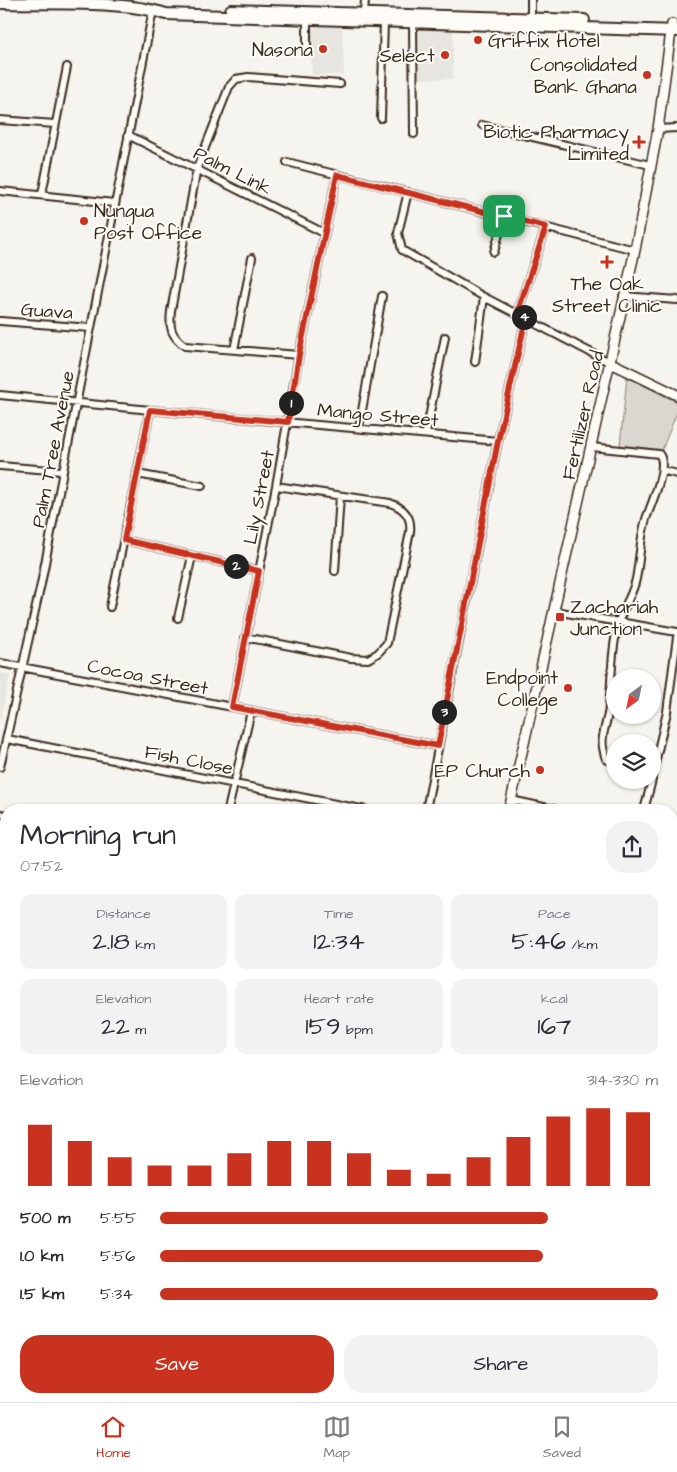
<!DOCTYPE html>
<meta charset="utf-8">
<style>
:root{--surface:#fff;--page:#f2f2f3;--text:#2b2b33;--muted:#7c7c81;--line:#e1e1e2;--accent:#c8321e}
body{margin:0;font-family:"Architects Daughter",sans-serif;background:var(--page);color:var(--text);height:100vh;display:flex;flex-direction:column;font-size:19px;white-space:nowrap}
*{box-sizing:border-box;margin:0}
p{font-size:16px;color:var(--muted)}
.icon{flex:none;width:28px;height:28px;fill:none;stroke:currentColor;stroke-width:2;stroke-linecap:round;stroke-linejoin:round}
.map{position:relative;flex:1;overflow:hidden}
.details{position:absolute;left:0px;top:804px;width:678px;height:599px;display:flex;flex-direction:column;background:var(--surface);border-radius:20px 20px 0 0;box-shadow:0 1px 4px #0004}
.details>*{flex:none}
.needle{width:32px;rotate:213deg}
.tools{position:absolute;left:606px;top:669px;display:grid;gap:10px}
.tools a{display:grid;place-items:center;width:55px;height:55px;border-radius:50%;background:var(--surface);box-shadow:0 1px 4px #0004;font-size:25px}
.pin{position:absolute;display:grid;place-items:center;width:42px;height:42px;color:#fff;margin:-21px;border-radius:10px;box-shadow:0 2px 8px #0006}
.km{position:absolute;width:25px;height:25px;margin:-12px;border-radius:50%;background:#222;color:#fff;font-size:14px;line-height:25px;text-align:center}
.round{display:grid;place-items:center;flex:none;width:52px;height:52px;border-radius:20px;background:var(--page)}
.overview{display:flex;align-items:center;justify-content:space-between;height:85px;padding:0 20px}
h1{font-size:28px;font-weight:600;line-height:38px}
.stats{display:grid;grid-template-columns:repeat(3,1fr);gap:8px;height:85px;padding:5px 20px}
.stats div{display:grid;align-content:center;border-radius:12px;background:var(--page);text-align:center}
.stats b{font-size:25px;font-weight:600}
.stats small{font-size:14px;font-weight:400}
.stats p{font-size:14px}
.chart{height:140px;padding:10px 20px}
.chart p{display:flex;justify-content:space-between}
.chart svg{width:100%;height:90px;margin-top:5px;stroke:var(--accent);stroke-width:6}
.primary-button{display:flex;gap:10px;margin-top:auto;padding:10px 20px}
.primary-button a{flex:1;height:58px;border-radius:20px;background:var(--accent);color:#fff;font-size:20px;font-weight:600;line-height:58px;text-align:center}
.primary-button a+a{background:var(--page);color:var(--text)}
ul{padding:0 20px;list-style:none;font-size:16px}
li{display:grid;grid-template-columns:80px 60px 1fr;align-items:center;height:38px}
li i{height:12px;border-radius:6px;background:var(--accent)}
.dock{display:flex;justify-content:space-around;align-items:center;height:70px;border-top:1px solid var(--line);background:var(--surface);font-size:14px;color:var(--muted)}
.dock a{display:grid;justify-items:center;gap:2px}
.dock .current{color:var(--accent)}
.map>svg:first-child{display:block}
.built{fill:#e7e5df}
.green{fill:#dad6d0;stroke:#8a8077}
.lines{fill:none;stroke-linecap:round;stroke-linejoin:round}
.stream{stroke:#84786e;stroke-width:2}
.street-casing{stroke:#3b2a1e;stroke-width:10}
.secondary-casing{stroke:#3b2a1e;stroke-width:12}
.primary-casing{stroke:#3b2a1e;stroke-width:14}
.street{stroke:#fdfcf7;stroke-width:6}
.secondary{stroke:#fdfcf7;stroke-width:9}
.primary{stroke:#fdfcf7;stroke-width:10}
.route-casing{stroke:#fff;stroke-width:10}
.route{stroke:#c8321e;stroke-width:6}
.poi-dot{fill:#c8321e;stroke:#fdfcf7;stroke-width:2}
.labels{text-anchor:middle;stroke-width:4;stroke-linejoin:round;paint-order:stroke}
.poi-label{font-size:19px;fill:#3b2a1e;stroke:#fdfcf7;text-anchor:end}
.street-label{font-size:19px;fill:#3b2a1e;stroke:#fdfcf7}
</style>
<div class="map">
<svg width="677" height="1402" viewBox="0 0 677 1402">
<rect width="100%" height="100%" fill="#f5f4ee"/>
<filter id="ink" filterUnits="userSpaceOnUse"><feTurbulence type="fractalNoise" baseFrequency=".02" numOctaves="2"/><feDisplacementMap in="SourceGraphic" scale="10" xChannelSelector="R" yChannelSelector="G"/><feConvolveMatrix kernelMatrix="1 2 1 2 8 2 1 2 1" color-interpolation-filters="sRGB"/></filter>
<g filter="url(#ink)">
<path class="built" d="M309,24L342,25L344,75H312Z
M415,27L453,28V79H415Z
M0,673L10,675L0,723Z"/>
<path class="green" d="M627,377L677,402V412L662,450L620,445Z
M0,822L6,824V852L0,850Z"/>
<g class="lines">
<path class="stream" d="M0,1082L6,1086"/>
<defs>
<path id="street" d="M364,13L365,0
M531,18V0
M307,19V52
M413,23L414,134
M381,118L384,22
M0,120L55,124
M482,125L650,165
M658,129L677,128
M128,135L324,233
M287,162L635,250
M0,191L114,203
M408,192L398,233L402,250L484,297L611,363
M42,194L67,67
M494,252L504,216
M623,296L677,300
M517,314L546,227
M0,321L91,328
M234,350L252,258
M299,355L185,346C171,336 169,328 171,311L197,168L229,87L236,79L248,77L340,84
M475,362L484,297
M0,395L150,410L498,441
M359,428L382,296
M426,433L445,337
M592,447L659,454C669,466 651,504 646,519C640,538 640,559 636,579C633,594 624,606 619,621C611,648 612,680 609,708C606,730 598,737 606,759L615,764
M0,466L62,471
M662,470L677,474
M137,474L202,486
M124,540L259,571
M335,571L340,496
M110,607L150,410
M555,611L677,632
M178,618L192,556
M245,637L351,658L368,659L378,653L387,643L410,532C412,516 404,508 390,503L276,486
M0,663L438,746
M232,707L276,486L299,355L337,175
M7,739L366,810
M0,767L41,584L153,10
M652,776L667,712L677,637
M511,800L558,810
M228,810L251,711
M426,810L498,441L526,318
M644,810L652,780
M0,814L6,815
M671,865L677,867
M0,888L6,892
M0,944L6,936
M671,945L677,946
M671,1016L677,1017
M0,1063L6,1047
M671,1092L677,1093
M671,1166L677,1168
M0,1167L6,1171
M671,1226H677
M0,1250L6,1254
M0,1300L6,1304
M0,1325L2,1328L0,1333
M671,1352L677,1353
M218,1396L227,1402
M291,1396L300,1402
M22,1402L25,1396
M50,1402L54,1396
M545,1402V1396
M602,1402L603,1396"/>
<path id="secondary" d="M611,363L677,395
M509,810L635,250L658,129L672,24
M307,1402L308,1396
M417,1402L418,1396"/>
<path id="primary" d="M0,3C47,4 123,0 166,14L677,31
M231,10L584,20"/>
</defs>
<use href="#street" class="street-casing"/>
<use href="#secondary" class="secondary-casing"/>
<use href="#primary" class="primary-casing"/>
<use href="#street" class="street"/>
<use href="#secondary" class="secondary"/>
<use href="#primary" class="primary"/>
</g>
</g>
<g class="lines" filter="url(#ink)">
<defs>
<path id="route" d="M337,175L546,227L517,314L526,318L498,441L438,746L232,707L259,571L124,540L150,410L288,422L299,355Z"/>
</defs>
<use href="#route" class="route-casing"/>
<use href="#route" class="route"/>
</g>
<g class="poi-dot">
<circle cx="478" cy="40" r="5"/>
<circle cx="323" cy="49" r="5"/>
<circle cx="445" cy="55" r="5"/>
<circle cx="647" cy="75" r="5"/>
<path d="M636.5 134.5h5v5h5v5h-5v5h-5v-5h-5v-5h5z"/>
<circle cx="84" cy="221" r="5"/>
<path d="M604.5 254.5h5v5h5v5h-5v5h-5v-5h-5v-5h5z"/>
<rect x="555" y="612" width="10" height="10" rx="2.5"/>
<circle cx="568" cy="688" r="5"/>
<circle cx="540" cy="770" r="5"/>
</g>
<g class="labels">
<g class="poi-label">
<text x="488" y="47" text-anchor="start">Griffix Hotel</text>
<text x="313" y="56">Nasona</text>
<text x="435" y="62">Select</text>
<text x="637" y="71">Consolidated<tspan x="637" dy="22">Bank Ghana</tspan></text>
<text x="629" y="138">Biotic Pharmacy<tspan x="629" dy="22">Limited</tspan></text>
<text x="94" y="217" text-anchor="start">Nungua<tspan x="94" dy="22">Post Office</tspan></text>
<text x="607" y="290" text-anchor="middle">The Oak<tspan x="607" dy="22">Street Clinic</tspan></text>
<text x="570" y="613" text-anchor="start">Zachariah<tspan x="570" dy="22">Junction</tspan></text>
<text x="558" y="684">Endpoint<tspan x="558" dy="22">College</tspan></text>
<text x="530" y="777">EP Church</text>
</g>
<g class="street-label">
<text transform="translate(233 170) rotate(27)" y="7">Palm Link</text>
<text transform="translate(47 310) rotate(4)" y="7">Guava</text>
<text transform="translate(378 414) rotate(5)" y="7">Mango Street</text>
<text transform="translate(582 415) rotate(-77)" y="7">Fertilizer Road</text>
<text transform="translate(52 449) rotate(-79)" y="7">Palm Tree Avenue</text>
<text transform="translate(258 497) rotate(-79)" y="7">Lily Street</text>
<text transform="translate(148 676) rotate(11)" y="7">Cocoa Street</text>
<text transform="translate(189 759) rotate(11)" y="7">Fish Close</text>
</g>
</g>
</svg>
<div class="tools">
<a><svg class="needle" viewBox="-14 -14 28 28"><path d="M0-13l5 13h-10z" fill="#e53935"/><path d="M0 13l5-13h-10z" fill="#7c7c81"/></svg></a>
<a><svg class="icon" aria-label="layers" viewBox="0 0 24 24"><path d="M12 4l9 5-9 5-9-5zM3 14l9 5 9-5"/></svg></a>
</div>
<div class="pin" style="left:504px;top:216px;background:#1e9e55"><svg class="icon" aria-label="arrive" viewBox="0 0 24 24"><path d="M6 21V4h12l-3 4 3 4H6"/></svg></div>
<b class="km" style="left:291px;top:403px">1</b>
<b class="km" style="left:236px;top:566px">2</b>
<b class="km" style="left:444px;top:712px">3</b>
<b class="km" style="left:524px;top:317px">4</b>
<section class="details">
<div class="overview"><div><h1>Morning run</h1><p>07:52</p></div><a class="round"><svg class="icon" aria-label="share" viewBox="0 0 24 24"><path d="M12 15V3M7 8l5-5 5 5M5 13v7h14v-7"/></svg></a></div>
<div class="stats">
<div><p>Distance</p><b>2.18<small> km</small></b></div>
<div><p>Time</p><b>12:34</b></div>
<div><p>Pace</p><b>5:46<small> /km</small></b></div>
</div>
<div class="stats">
<div><p>Elevation</p><b>22<small> m</small></b></div>
<div><p>Heart rate</p><b>159<small> bpm</small></b></div>
<div><p>kcal</p><b>167</b></div>
</div>
<div class="chart"><p><span>Elevation</span>314–330 m</p>
<svg viewBox="0 0 160 44" preserveAspectRatio="none"><path d="M5 44V14M15 44V22M25 44V30M35 44V34M45 44V34M55 44V28M65 44V22M75 44V22M85 44V28M95 44V36M105 44V38M115 44V30M125 44V20M135 44V10M145 44V6M155 44V8"/></svg>
</div>
<ul>
<li><b>500 m</b>5:55<i style="width:78%"></i></li>
<li><b>1.0 km</b>5:56<i style="width:77%"></i></li>
<li><b>1.5 km</b>5:34<i style="width:100%"></i></li>
</ul>
<div class="primary-button"><a>Save</a><a>Share</a></div>
</section>
</div>
<nav class="dock">
<a class="current"><svg class="icon" aria-label="home" viewBox="0 0 24 24"><path d="M3 11l9-7 9 7M6 9v11h12V9"/></svg>Home</a>
<a><svg class="icon" aria-label="map" viewBox="0 0 24 24"><path d="M3 6l6-2 6 2 6-2v14l-6 2-6-2-6 2zM9 4v14M15 6v14"/></svg>Map</a>
<a><svg class="icon" aria-label="saved" viewBox="0 0 24 24"><path d="M7 4h10v16l-5-4-5 4z"/></svg>Saved</a>
</nav>
